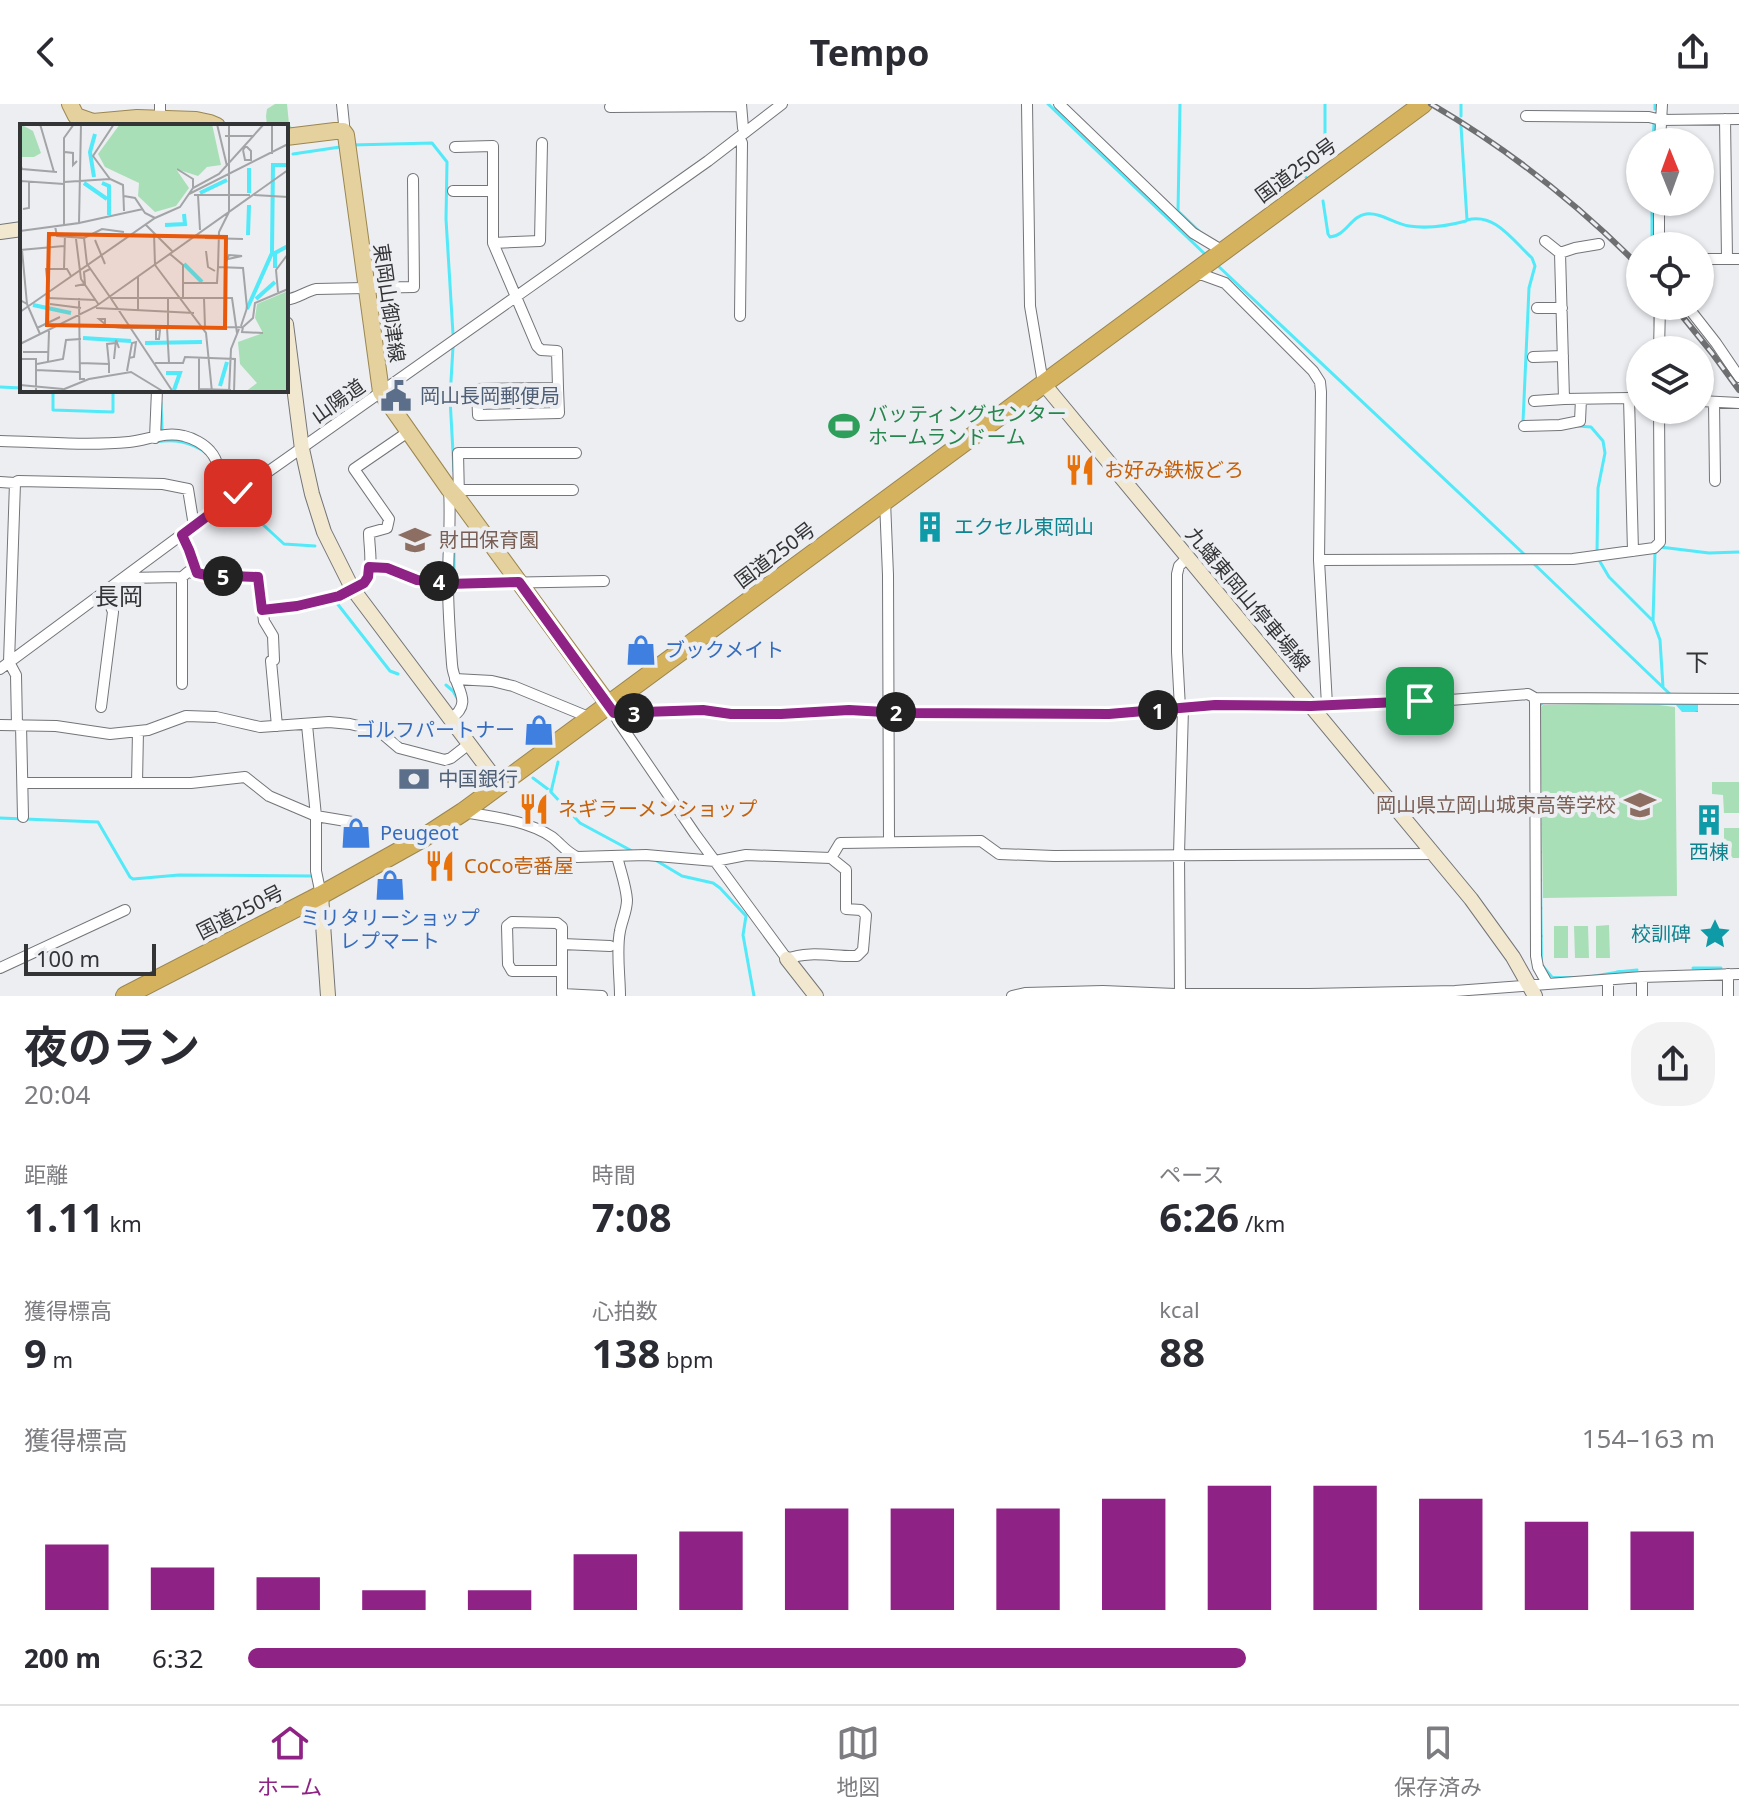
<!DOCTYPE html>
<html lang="ja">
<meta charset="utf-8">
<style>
:root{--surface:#fff;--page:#f2f2f3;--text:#2b2b33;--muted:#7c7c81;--line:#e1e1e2;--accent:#8f2285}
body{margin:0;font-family:"Noto Sans","Noto Sans JP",sans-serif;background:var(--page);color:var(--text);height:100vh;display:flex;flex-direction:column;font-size:30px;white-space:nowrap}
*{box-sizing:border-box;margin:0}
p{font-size:26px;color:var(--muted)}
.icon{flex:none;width:44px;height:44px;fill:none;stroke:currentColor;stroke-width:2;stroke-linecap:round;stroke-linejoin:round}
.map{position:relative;height:892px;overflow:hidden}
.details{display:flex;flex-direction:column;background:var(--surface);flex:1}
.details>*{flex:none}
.needle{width:52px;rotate:359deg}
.controls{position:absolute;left:1626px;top:24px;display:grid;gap:16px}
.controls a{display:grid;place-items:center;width:88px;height:88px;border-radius:50%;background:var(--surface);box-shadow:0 2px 6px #0004;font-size:40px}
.scale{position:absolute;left:24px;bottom:20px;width:132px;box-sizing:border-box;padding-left:8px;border:4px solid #333435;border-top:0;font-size:22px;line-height:28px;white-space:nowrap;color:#333435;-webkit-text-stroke:6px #eceef2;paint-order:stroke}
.pin{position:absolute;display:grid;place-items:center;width:68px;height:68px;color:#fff;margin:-34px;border-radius:16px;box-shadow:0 4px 12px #0006}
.km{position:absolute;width:40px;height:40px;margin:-20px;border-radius:50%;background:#222;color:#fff;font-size:22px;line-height:40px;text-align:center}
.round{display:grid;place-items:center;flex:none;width:84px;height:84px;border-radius:32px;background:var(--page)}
.summary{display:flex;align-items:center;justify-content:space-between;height:136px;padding:0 24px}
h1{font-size:44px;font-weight:700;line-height:60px}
.metrics{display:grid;grid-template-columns:repeat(3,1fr);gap:12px;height:136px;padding:8px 24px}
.metrics div{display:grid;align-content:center}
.metrics b{font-size:40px;font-weight:700}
.metrics small{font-size:22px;font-weight:400}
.metrics p{font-size:22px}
.chart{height:224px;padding:16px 24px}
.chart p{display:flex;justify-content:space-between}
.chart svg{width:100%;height:144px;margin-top:8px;stroke:var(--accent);stroke-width:6}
ul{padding:0 24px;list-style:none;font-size:26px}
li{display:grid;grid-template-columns:128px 96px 1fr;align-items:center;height:60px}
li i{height:20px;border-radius:10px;background:var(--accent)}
header{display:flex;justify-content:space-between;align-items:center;height:104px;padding:0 24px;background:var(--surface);font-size:36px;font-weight:700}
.dock{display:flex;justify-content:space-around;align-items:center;height:112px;border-top:2px solid var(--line);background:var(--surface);font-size:22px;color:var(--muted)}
.dock a{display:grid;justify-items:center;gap:4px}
.dock .current{color:var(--accent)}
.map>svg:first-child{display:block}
.green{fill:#a9dfb7}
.water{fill:url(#water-ripples)}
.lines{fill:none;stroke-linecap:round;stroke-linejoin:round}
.stream{stroke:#52e9f8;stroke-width:3}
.street-casing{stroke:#737579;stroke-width:12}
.secondary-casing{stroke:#737579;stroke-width:16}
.primary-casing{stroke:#9c8650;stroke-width:18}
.highway-casing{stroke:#9c8650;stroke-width:20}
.street{stroke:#fff;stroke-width:10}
.secondary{stroke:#f2e8cf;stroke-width:14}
.primary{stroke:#e5d19e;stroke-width:16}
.highway{stroke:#d4b25e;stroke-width:18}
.rail-casing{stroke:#6e6f71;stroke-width:6}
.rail{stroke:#eceef2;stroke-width:3;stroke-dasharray:9;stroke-linecap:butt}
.route-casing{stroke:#fff;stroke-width:16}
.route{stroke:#8f2285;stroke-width:10}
.labels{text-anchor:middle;stroke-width:8;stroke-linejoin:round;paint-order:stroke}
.street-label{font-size:20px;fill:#333435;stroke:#eceef2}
.service-label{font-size:20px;fill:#4e5e75;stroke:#eceef2;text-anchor:start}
.leisure-label{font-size:20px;fill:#27864d;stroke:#eceef2;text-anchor:start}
.food-label{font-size:20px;fill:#c56008;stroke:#eceef2;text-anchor:start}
.culture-label{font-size:20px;fill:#0d838f;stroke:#eceef2;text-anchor:start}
.education-label{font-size:20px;fill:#785e54;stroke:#eceef2;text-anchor:start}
.shop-label{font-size:20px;fill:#366cbe;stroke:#eceef2;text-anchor:start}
.quarter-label{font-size:24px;fill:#333435;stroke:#eceef2}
.inset-river{fill:none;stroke:#52e9f8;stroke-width:4}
.inset-road{fill:none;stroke:#a2a4a6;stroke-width:2}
.view{fill:#e8590c;fill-opacity:0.15;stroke:#e8590c;stroke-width:4}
.inset-edge{fill:none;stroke:#333435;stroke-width:4}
</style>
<header><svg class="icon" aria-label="back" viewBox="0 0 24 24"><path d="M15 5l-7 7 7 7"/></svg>Tempo<svg class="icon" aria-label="share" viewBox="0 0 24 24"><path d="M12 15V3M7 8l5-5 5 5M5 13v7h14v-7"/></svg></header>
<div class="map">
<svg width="1739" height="892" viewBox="0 0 1739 892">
<defs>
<pattern id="water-ripples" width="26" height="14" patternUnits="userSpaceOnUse" patternTransform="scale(2)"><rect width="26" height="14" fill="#52e9f8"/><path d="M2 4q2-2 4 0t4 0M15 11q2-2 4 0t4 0" fill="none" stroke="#48c8d5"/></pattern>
</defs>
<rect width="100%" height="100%" fill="#eceef2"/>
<path class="green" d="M275,0H287L289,20L294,26L286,30V22H267L266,12L267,5Z
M1595,600L1659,601L1675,603L1677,792L1543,794L1540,604L1543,601Z
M1712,678H1739V709H1724L1723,691L1712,690Z
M1724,724H1739V754H1719V746L1724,745Z
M1609,821L1610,854H1596V822Z
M1554,822H1568V854H1554Z
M1574,822H1588L1589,854H1575Z"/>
<path class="water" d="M1681,592L1686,599H1698V608H1682L1676,601L1548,599L1543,600L1540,604L1543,860L1553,872H1586L1621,866V870C1607,872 1559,879 1549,872C1545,870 1543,865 1541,862L1537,599L1540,597H1550L1671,599L1670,594Z"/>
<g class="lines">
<path class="stream" d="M1048,0L1207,152
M1180,0L1178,107L1199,127
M1655,5V0
M1461,12V0
M1461,22L1467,116C1495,108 1513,137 1532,154L1535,162L1529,184L1523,318
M1653,38L1654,20
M352,41L432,39L447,58L446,115L453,230
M293,50L340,43
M1306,73L1301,68L1325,48V0
M1323,97L1328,130L1330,133C1346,132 1351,112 1366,110C1380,108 1395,120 1409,122C1428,125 1447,122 1466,117
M1652,142V98
M1216,160L1525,451
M1654,202L1655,222
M453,243L450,294L454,367
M0,283L22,284
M53,286V306L113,308V287L154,288
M161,299L162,325
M1578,322L1591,323L1603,337L1605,349L1598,384L1597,449
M155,338C175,335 188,337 205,348
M213,361L218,400
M222,406L230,414L251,413L259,417L284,440L315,442
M1660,443L1709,449L1739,448
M1655,448L1653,517L1660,536L1663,583
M1599,456L1609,473L1652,516
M1533,459L1672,592
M454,477V430
M422,481L443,483
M336,495V498L390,567L398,570
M446,581L453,587L457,594
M533,674L549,686L580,719L632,747
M551,688L558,658
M0,714L98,718L130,773L133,775L179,771L312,772
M657,757L682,772L713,779L720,784L746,812L743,831L754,892
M1693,864H1721
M1617,868L1637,866"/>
<defs>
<path id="street" d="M342,0L344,20L343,27
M741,0L743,24L746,27
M1027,0L1030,202L1043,279
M1059,0L1193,129L1223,147
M610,3L741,2
M1526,12L1649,13L1661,16L1739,15
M1725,15L1727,154
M160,20V0
M739,33L742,39L740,212
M1660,38L1662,0
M455,43L493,42V139L537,242L541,246L557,247L558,284
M453,87H492
M1545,137L1560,149L1564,295L1629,294L1633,447
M493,139L540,137L542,39
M1659,142V98
M1560,149L1575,144L1599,140
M1700,155H1739
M1193,171H1203L1225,179L1313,267L1320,278L1321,288L1319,456L1327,601
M286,196C298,194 305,188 316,185L414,183L413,75
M1687,202L1716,239L1739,273
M1537,204H1562
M1659,246L1660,202
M1533,253L1563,252
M558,284L559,309L478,311L477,285Z
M1534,297L1564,295
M1700,297L1739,299
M1714,298L1715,377
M1524,322L1560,321L1580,317L1581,295
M155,334L157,286
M0,337C43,338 87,342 129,338C148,336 165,327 184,332C193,334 204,340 210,347C222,360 221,383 224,400
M0,378L15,379L9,558L16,571L17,621
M15,379L18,377L163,380L188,385L194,422
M449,385C451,417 448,448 448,479C448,506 450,533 452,560C453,583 476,598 450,615
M459,386H573
M459,394L458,349H576
M885,397L888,471L889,738
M182,431L189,446L197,469
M1319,456L1573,455L1654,444L1660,438L1659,306
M369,463L387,464L417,476L440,477L448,480L604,477
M125,474L182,473L188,468L206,471L258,473L264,517L273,532L274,556L271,557L277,622
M262,506C294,503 325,499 353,484C359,480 365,479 368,473C373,460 369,442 369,429L387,424L389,415L354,365L408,328
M0,565L238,389L708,57L782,0
M455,575L492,577L513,582L591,614
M182,580V473
M1535,594L1536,852L1538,863L1547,879
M101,603L113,508L105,487
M1180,604L1177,548V470L1179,462L1188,453
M612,606L618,617L695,730L787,855C810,846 834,853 857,852L863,846L866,811L861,806L846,805V766L831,754
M614,609L703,606L731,610H781L849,606L903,609L1109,610L1215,601L1311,602L1450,596L1528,590L1535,594L1739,595
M0,621L56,622L110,630L148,626L186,612L216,613L260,623L329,618L350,620L379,627L399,644L445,656L451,654L469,640
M21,621L23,713
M307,621L316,712V767L321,791
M23,679H191L245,673L269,692L316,712L352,718
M137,679L138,627
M463,708C492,713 527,716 552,733C561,740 566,748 577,753L646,751L715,757L746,751L831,754L840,739L981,737L999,750L1054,752L1434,750
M617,752C620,766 626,781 627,796C627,807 622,816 620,827C616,846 620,872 620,892
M562,840L610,842
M0,864L125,806
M562,867H512L508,860L507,822L512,818L557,819L562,823V890L602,892
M1728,870V892
M1642,873V892
M1608,876V892
M1180,890L1179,750L1183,604
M1012,892L1025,889L1103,887L1175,890H1309L1455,887L1642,873L1739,870"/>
<path id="secondary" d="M0,128L22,125
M286,220L302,345L312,390L324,428L352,484L500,681
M1043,279L1471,795L1513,853L1535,892
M321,791L328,892
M787,855L816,892"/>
<path id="primary" d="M70,0L76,12L93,18L137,14L196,16L210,19L217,22
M286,33L335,27H343L346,31L381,288L449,385L459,396L609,601"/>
<path id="highway" d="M125,892L321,791L423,734L463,708L1423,0"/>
</defs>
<use href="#street" class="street-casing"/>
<use href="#secondary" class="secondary-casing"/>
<use href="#primary" class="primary-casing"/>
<use href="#highway" class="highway-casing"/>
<use href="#street" class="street"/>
<use href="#secondary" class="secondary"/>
<use href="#primary" class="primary"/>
<use href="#highway" class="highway"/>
<defs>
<path id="rail" d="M1431,0C1508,45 1578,100 1640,163
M1674,202L1712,249L1739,286"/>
</defs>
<use href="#rail" class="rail-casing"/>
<use href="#rail" class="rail"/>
</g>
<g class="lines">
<defs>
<path id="route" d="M238,389L182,431L189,446L197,469L206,471L258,473L262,506L297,502L339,492L364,479L368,473L369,463L387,464L417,476L440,477L448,480L519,478L614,609L703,606L731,610H781L849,606L903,609L1109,610L1215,601L1311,602L1420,597"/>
</defs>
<use href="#route" class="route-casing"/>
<use href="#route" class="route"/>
</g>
<defs>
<symbol id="civic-bare" viewBox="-9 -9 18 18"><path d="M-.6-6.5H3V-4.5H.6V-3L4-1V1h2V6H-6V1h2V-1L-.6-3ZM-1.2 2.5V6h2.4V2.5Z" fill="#5c6f8a" stroke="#eceef2" stroke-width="2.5" paint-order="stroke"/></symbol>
<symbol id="stadium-bare" viewBox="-9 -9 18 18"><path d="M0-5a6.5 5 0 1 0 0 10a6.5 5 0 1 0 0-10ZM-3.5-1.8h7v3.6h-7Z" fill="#2e9e5b" stroke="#eceef2" stroke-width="2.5" paint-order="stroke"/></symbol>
<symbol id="restaurant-bare" viewBox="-9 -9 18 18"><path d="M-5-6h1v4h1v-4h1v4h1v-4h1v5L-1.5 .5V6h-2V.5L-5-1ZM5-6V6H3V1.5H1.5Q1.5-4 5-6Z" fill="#e8710a" stroke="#eceef2" stroke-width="2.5" paint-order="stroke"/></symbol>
<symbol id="building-bare" viewBox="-9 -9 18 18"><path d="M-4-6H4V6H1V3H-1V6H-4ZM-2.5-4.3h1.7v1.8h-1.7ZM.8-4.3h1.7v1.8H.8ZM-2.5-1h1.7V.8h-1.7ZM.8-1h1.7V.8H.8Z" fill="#0f9aa8" stroke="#eceef2" stroke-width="2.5" paint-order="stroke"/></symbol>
<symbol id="school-bare" viewBox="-9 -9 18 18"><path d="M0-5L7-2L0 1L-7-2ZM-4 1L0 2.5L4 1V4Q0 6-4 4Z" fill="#8d6e63" stroke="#eceef2" stroke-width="2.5" paint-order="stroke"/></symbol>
<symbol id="shop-bare" viewBox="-9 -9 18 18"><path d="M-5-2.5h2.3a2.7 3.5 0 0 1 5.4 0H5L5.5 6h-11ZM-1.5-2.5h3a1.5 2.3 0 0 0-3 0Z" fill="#3f7fe0" stroke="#eceef2" stroke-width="2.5" paint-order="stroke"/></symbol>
<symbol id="bank-bare" viewBox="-9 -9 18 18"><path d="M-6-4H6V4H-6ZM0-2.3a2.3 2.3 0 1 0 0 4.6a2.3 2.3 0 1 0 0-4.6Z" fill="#5c6f8a" stroke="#eceef2" stroke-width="2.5" paint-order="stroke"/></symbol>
<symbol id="sight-bare" viewBox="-9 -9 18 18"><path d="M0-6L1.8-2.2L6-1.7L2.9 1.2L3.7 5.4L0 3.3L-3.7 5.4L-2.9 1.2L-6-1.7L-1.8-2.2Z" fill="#0f9aa8" stroke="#eceef2" stroke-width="2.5" paint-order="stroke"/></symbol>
</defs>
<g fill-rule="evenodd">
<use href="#civic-bare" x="374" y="270" width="44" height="44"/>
<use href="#stadium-bare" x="822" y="300" width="44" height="44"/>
<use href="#restaurant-bare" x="1058" y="344" width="44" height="44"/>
<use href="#building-bare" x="908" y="401" width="44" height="44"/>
<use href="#school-bare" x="393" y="414" width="44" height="44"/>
<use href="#shop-bare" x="619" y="524" width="44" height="44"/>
<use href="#shop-bare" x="517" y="604" width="44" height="44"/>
<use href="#bank-bare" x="392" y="653" width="44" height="44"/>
<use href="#school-bare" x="1618" y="679" width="44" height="44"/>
<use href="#restaurant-bare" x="512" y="683" width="44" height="44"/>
<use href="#building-bare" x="1687" y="694" width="44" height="44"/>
<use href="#shop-bare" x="334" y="707" width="44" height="44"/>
<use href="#restaurant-bare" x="418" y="740" width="44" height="44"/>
<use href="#shop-bare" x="368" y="759" width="44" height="44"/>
<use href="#sight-bare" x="1693" y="808" width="44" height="44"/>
</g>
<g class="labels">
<g class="street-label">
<text transform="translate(1296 66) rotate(-36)" y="7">国道250号</text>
<text transform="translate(389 199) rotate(82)" y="7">東岡山御津線</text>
<text transform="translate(338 297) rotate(-35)" y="7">山陽道</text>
<text transform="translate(775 451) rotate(-37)" y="7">国道250号</text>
<text transform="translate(1248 495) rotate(50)" y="7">九蟠東岡山停車場線</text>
<text transform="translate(240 808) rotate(-27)" y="7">国道250号</text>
</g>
<g class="service-label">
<text x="420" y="299">岡山長岡郵便局</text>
<text x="438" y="682">中国銀行</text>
</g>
<g class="leisure-label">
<text x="868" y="317">バッティングセンター<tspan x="868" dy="23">ホームランドーム</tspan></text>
</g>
<g class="food-label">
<text x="1104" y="373">お好み鉄板どろ</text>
<text x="558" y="712">ネギラーメンショップ</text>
<text x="464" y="769">CoCo壱番屋</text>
</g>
<g class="culture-label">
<text x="954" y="430">エクセル東岡山</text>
<text x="1709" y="755" text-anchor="middle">西棟</text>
<text x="1691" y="837" text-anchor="end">校訓碑</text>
</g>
<g class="education-label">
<text x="439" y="443">財田保育園</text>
<text x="1616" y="708" text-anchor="end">岡山県立岡山城東高等学校</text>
</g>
<g class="shop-label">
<text x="665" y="553">ブックメイト</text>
<text x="515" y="633" text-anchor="end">ゴルフパートナー</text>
<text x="380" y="736">Peugeot</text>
<text x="390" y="821" text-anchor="middle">ミリタリーショップ<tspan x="390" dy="23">レプマート</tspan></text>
</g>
<g class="quarter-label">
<text x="119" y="501">長岡</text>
<text x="1697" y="567">下</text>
</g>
</g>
<g transform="translate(20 20)">
<rect width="268" height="268" fill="#eceef2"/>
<path d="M0,0L13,7L21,29L14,33H0ZM100,0H192L201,41L187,43L178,52L156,45L169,64L156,82L135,88L118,72L119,59L85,43L78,30ZM268,167V268H225L237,259L220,240L218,218L243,209L235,194L237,180Z" fill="#a9dfb7"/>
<path class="inset-river" d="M229,44V69M74,53L70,28L75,10M64,59L87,75M82,59L89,62V91M180,69L207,56M145,101L165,100L164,90M228,111L229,81M164,140L182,158M255,144V129L268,122M236,175L255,158M13,181L51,189M227,185L252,129L253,41H268M63,214L111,217M125,219L182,218M146,249H160L154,266M200,262L207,238"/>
<path class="inset-road" d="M20,0L34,48M94,0L73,32L90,55L103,61L104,87M197,0L207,42M209,0V88L199,108L198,143L223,144L227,184L221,202M252,0V30M205,12H233M223,26L226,22L231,27V36H225L223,26M45,28L53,29V41L57,37M0,40L2,45L37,48M157,45L173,55V64M44,58L90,55M169,70L268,20M174,71H230M178,71L180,106M234,71L268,73M104,72L115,74L125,89L135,94M1,85V57L44,60M3,85L9,84V57M59,99L123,85M44,101V14L54,0M126,101L153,128M35,102L37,112L64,114L67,140L90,173M0,107L59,99L61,0M134,109L135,141M64,114L82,105L104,108M185,114L223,115M56,115L61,155L79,181M75,116L85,140M0,126L44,122M2,126L7,180M186,127L188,143L195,147M150,130L163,141V174M205,140L209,131L222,132L208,135M135,141L186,209L192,268M44,145L45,109M163,159H197L198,143M55,162L65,160L64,148L70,145M258,168L256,146L268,130M90,173L153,268M27,174L76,176M29,174L26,145H47L51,152M59,174L60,255H65M90,174H212L217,209M184,174L185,203M0,176L7,180L20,210M30,180L61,184M76,184L174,189M118,187V152M0,188L135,94L160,83L173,64L199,50L244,0M85,200L79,195H85V202L104,204L223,203L233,194L235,179L268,165M147,203L149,239M148,203V174M223,203L222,208L243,209M17,204L40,193M136,206H140L139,215H136ZM0,220L75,183L268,46M3,228H29M179,233V265L211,266M2,235H16V268M94,235L96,216L99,224M28,237L29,207M60,239L89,240V249M135,239H163L165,233L215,235L214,268M17,240L43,235L46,216L61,215M89,240L87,220L96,219M16,246L59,248M107,247L112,219L116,218L114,233L109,234M0,253L1,187M0,261L43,265M37,268L69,255L111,248L144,268M209,268L211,225L219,205"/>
<path class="view" d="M29,110L206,113L205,204L27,201Z"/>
<rect width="268" height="268" class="inset-edge"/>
</g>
</svg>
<div class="controls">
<a><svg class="needle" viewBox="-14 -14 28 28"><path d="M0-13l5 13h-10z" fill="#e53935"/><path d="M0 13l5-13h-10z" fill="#7c7c81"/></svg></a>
<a><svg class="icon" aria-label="locate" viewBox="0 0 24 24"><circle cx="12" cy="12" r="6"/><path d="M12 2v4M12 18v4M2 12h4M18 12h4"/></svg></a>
<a><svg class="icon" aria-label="layers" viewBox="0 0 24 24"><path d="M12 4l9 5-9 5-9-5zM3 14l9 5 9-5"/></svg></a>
</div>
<div class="scale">100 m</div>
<div class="pin" style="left:1420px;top:597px;background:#1e9e55"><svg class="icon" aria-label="arrive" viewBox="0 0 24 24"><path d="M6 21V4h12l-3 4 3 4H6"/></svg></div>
<div class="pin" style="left:238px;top:389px;background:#d93025"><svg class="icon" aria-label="check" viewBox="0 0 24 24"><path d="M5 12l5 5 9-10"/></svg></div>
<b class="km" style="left:1158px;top:606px">1</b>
<b class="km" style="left:896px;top:608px">2</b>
<b class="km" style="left:634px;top:609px">3</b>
<b class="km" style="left:439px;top:477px">4</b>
<b class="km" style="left:223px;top:472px">5</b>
</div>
<section class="details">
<div class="summary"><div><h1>夜のラン</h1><p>20:04</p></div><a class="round"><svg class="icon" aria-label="share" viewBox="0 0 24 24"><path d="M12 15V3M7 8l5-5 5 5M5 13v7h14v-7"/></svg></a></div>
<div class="metrics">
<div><p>距離</p><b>1.11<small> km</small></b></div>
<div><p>時間</p><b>7:08</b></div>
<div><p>ペース</p><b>6:26<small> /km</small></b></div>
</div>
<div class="metrics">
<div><p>獲得標高</p><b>9<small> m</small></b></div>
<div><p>心拍数</p><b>138<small> bpm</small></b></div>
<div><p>kcal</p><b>88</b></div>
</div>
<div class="chart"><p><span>獲得標高</span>154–163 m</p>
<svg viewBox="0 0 160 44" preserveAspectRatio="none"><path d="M5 44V24M15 44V31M25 44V34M35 44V38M45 44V38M55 44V27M65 44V20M75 44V13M85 44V13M95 44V13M105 44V10M115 44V6M125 44V6M135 44V10M145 44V17M155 44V20"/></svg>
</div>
<ul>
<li><b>200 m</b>6:32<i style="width:68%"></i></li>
</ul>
</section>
<nav class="dock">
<a class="current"><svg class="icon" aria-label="home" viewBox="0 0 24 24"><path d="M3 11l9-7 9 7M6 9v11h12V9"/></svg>ホーム</a>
<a><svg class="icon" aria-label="map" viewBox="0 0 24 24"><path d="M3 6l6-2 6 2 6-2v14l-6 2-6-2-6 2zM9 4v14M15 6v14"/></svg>地図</a>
<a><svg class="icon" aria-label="saved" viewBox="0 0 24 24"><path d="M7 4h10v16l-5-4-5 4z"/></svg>保存済み</a>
</nav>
